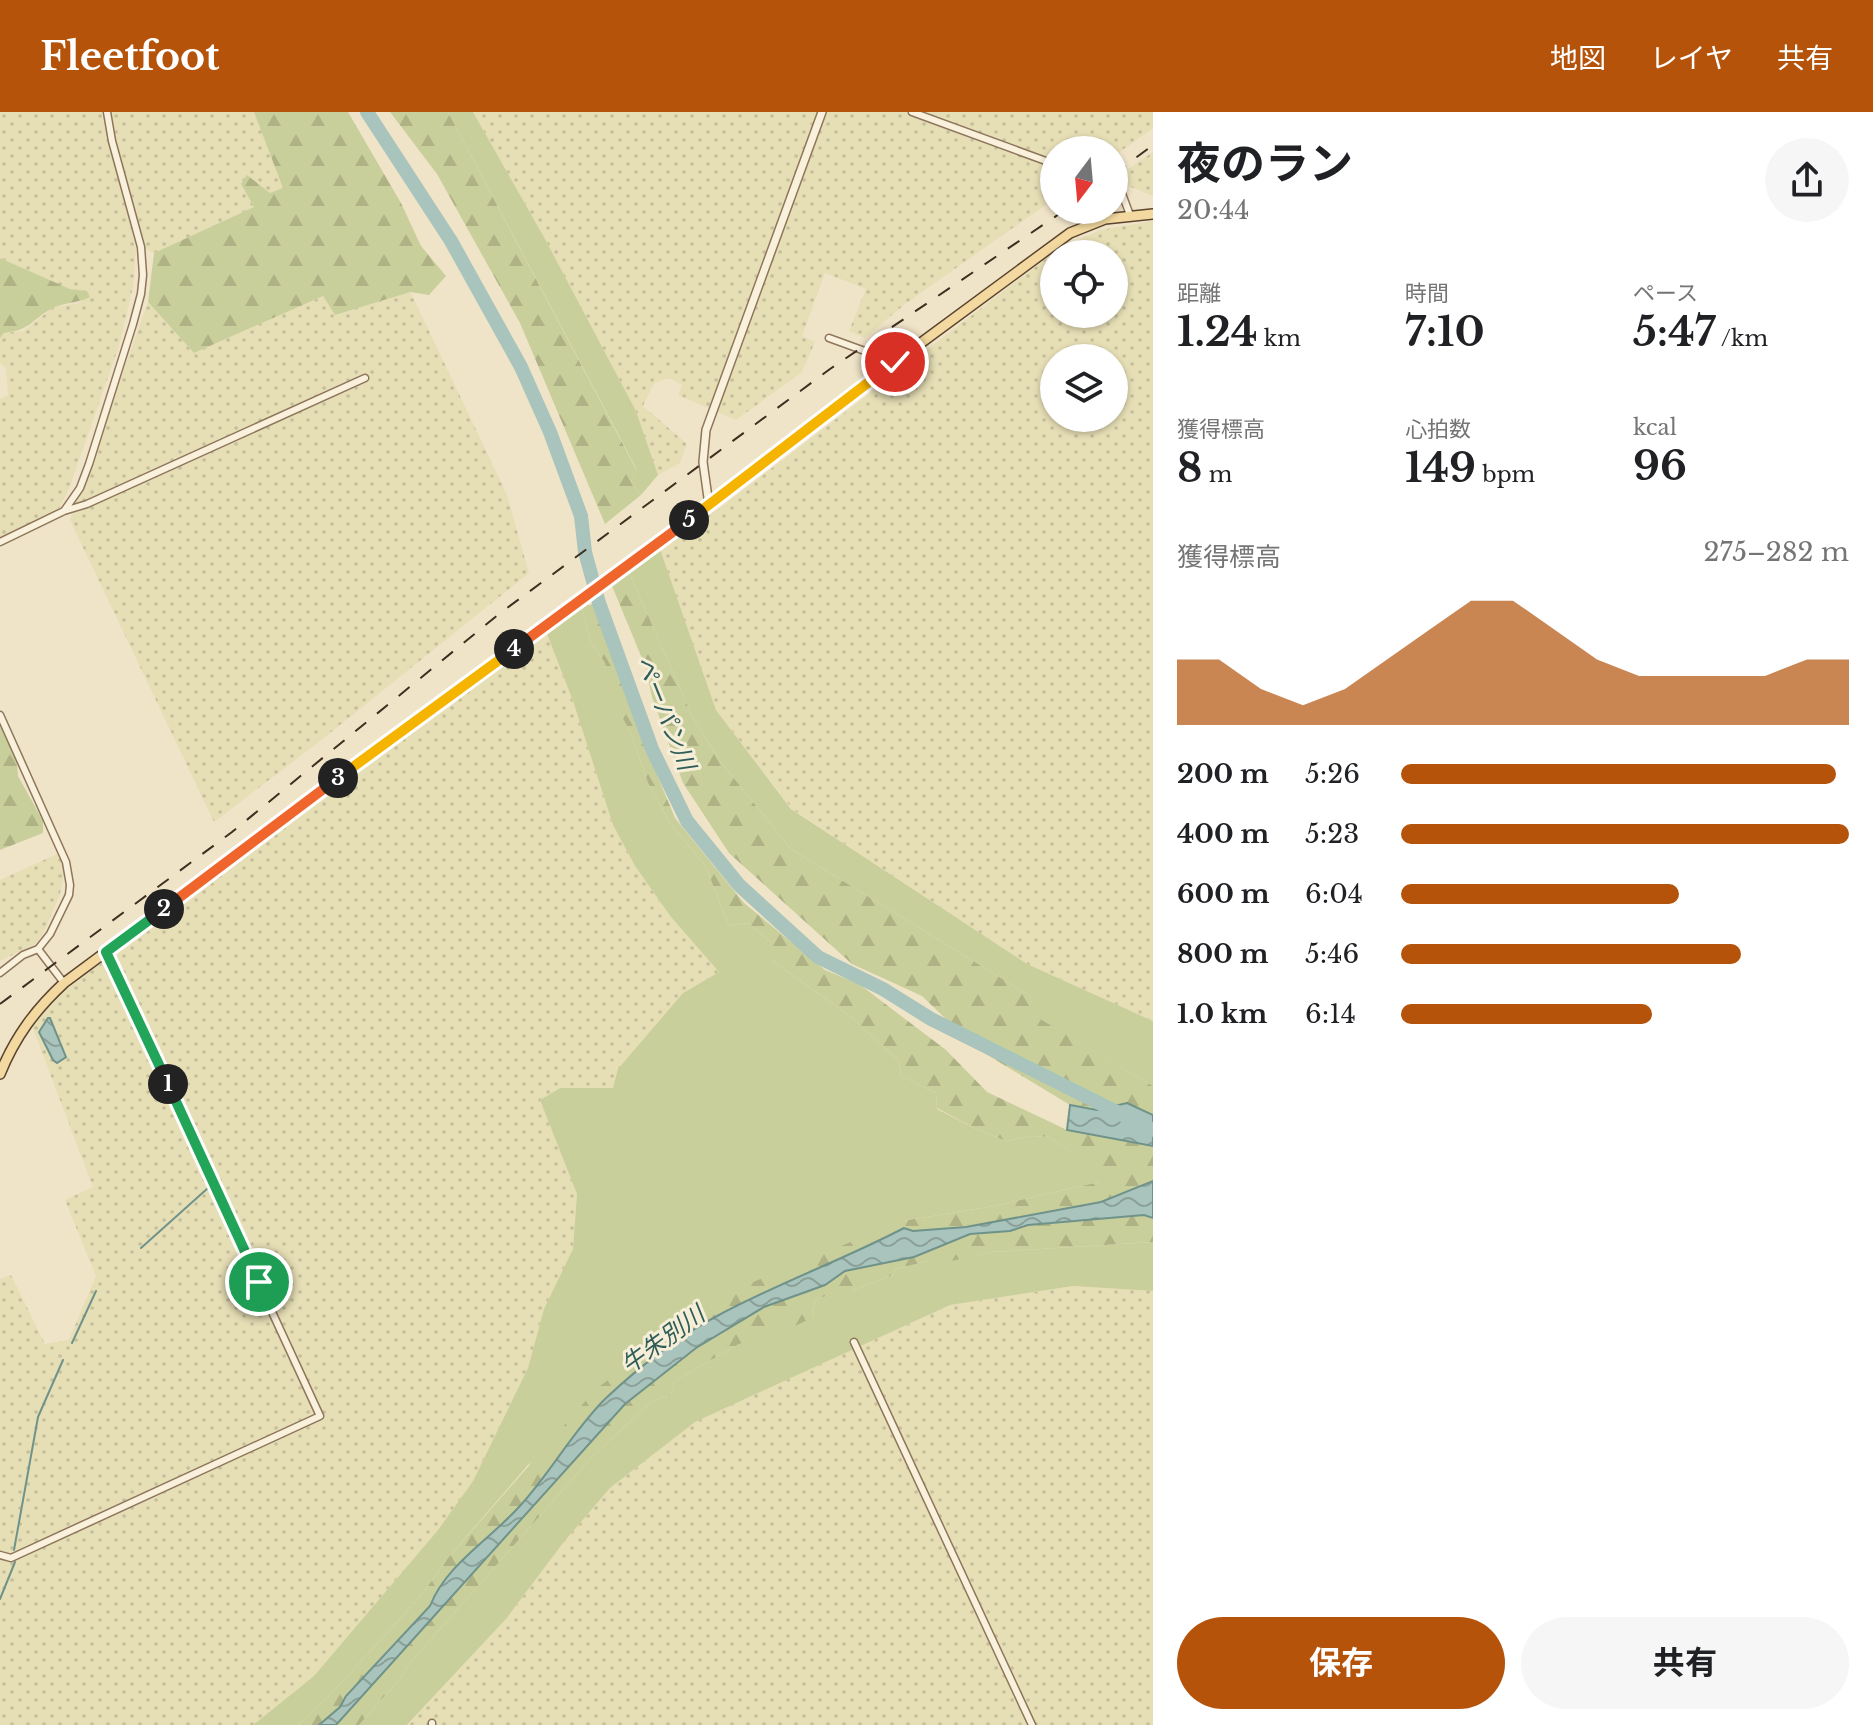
<!DOCTYPE html>
<html lang="ja">
<meta charset="utf-8">
<style>
:root{--surface:#fff;--page:#f6f6f6;--text:#202124;--muted:#757577;--accent:#b45309}
body{margin:0;font-family:"Libre Baskerville","Noto Sans JP",serif;background:var(--page);color:var(--text);height:100vh;display:flex;flex-direction:column;font-size:30px;white-space:nowrap}
*{box-sizing:border-box;margin:0}
p{font-size:26px;color:var(--muted)}
.icon{flex:none;width:44px;height:44px;fill:none;stroke:currentColor;stroke-width:2;stroke-linecap:round;stroke-linejoin:round}
.map{position:relative;flex:1;overflow:hidden}
.drawer{display:flex;flex-direction:column;background:var(--surface);width:720px}
.drawer>*{flex:none}
.needle{width:52px;rotate:196deg}
.controls{position:absolute;left:1040px;top:24px;display:grid;gap:16px}
.controls a{display:grid;place-items:center;width:88px;height:88px;border-radius:50%;background:var(--surface);box-shadow:0 2px 6px #0004;font-size:40px}
.pin{position:absolute;display:grid;place-items:center;width:68px;height:68px;color:#fff;margin:-34px;border:4px solid #fff;border-radius:50%;box-shadow:0 2px 8px #0007}
.km{position:absolute;width:40px;height:40px;margin:-20px;border-radius:50%;background:#222;color:#fff;font-size:22px;line-height:40px;text-align:center}
.round{display:grid;place-items:center;flex:none;width:84px;height:84px;border-radius:42px;background:var(--page)}
.summary{display:flex;align-items:center;justify-content:space-between;height:136px;padding:0 24px}
h1{font-size:44px;font-weight:700;line-height:60px}
.metrics{display:grid;grid-template-columns:repeat(3,1fr);gap:12px;height:136px;padding:8px 24px}
.metrics div{display:grid;align-content:center}
.metrics b{font-size:40px;font-weight:700}
.metrics small{font-size:22px;font-weight:400}
.metrics p{font-size:22px}
.chart{height:224px;padding:16px 24px}
.chart p{display:flex;justify-content:space-between}
.chart svg{width:100%;height:144px;margin-top:8px;fill:var(--accent);opacity:.7}
.cta{display:flex;gap:16px;margin-top:auto;padding:16px 24px}
.cta a{flex:1;height:92px;border-radius:48px;background:var(--accent);color:#fff;font-size:32px;font-weight:700;line-height:92px;text-align:center}
.cta a+a{background:var(--page);color:var(--text)}
ul{padding:0 24px;list-style:none;font-size:26px}
li{display:grid;grid-template-columns:128px 96px 1fr;align-items:center;height:60px}
li i{height:20px;border-radius:10px;background:var(--accent)}
header{display:flex;align-items:center;gap:48px;box-sizing:border-box;height:112px;padding:0 40px;background:var(--accent);color:#fff}
header strong{font-size:38px}
nav{display:flex;gap:44px;margin-inline-start:auto;font-size:28px}
main{display:flex;flex:1;min-height:0}
.map>svg:first-child{display:block}
.farmland{fill:url(#farmland-dots);fill-rule:evenodd}
.green{fill:#c9cf9b}
.forest{fill:url(#forest-firs)}
.water{fill:url(#water-waves);stroke:#6f938a;stroke-width:2}
.lines{fill:none;stroke-linecap:round;stroke-linejoin:round}
.stream{stroke:#6f938a;stroke-width:2}
.river{stroke:#a9c4bc;stroke-width:14}
.minor-casing{stroke:#8d765c;stroke-width:9}
.tertiary-casing{stroke:#8d765c;stroke-width:10}
.primary-casing{stroke:#5b4430;stroke-width:12}
.minor{stroke:#faf1dc;stroke-width:6}
.tertiary{stroke:#faf1dc;stroke-width:7}
.primary{stroke:#f3d9a0;stroke-width:9}
.rail{stroke:#3d2e20;stroke-width:2;stroke-dasharray:14 14;stroke-linecap:butt}
.split-1-casing{stroke:#fff;stroke-width:16}
.split-2-casing{stroke:#fff;stroke-width:16}
.split-3-casing{stroke:#fff;stroke-width:16}
.split-4-casing{stroke:#fff;stroke-width:16}
.split-5-casing{stroke:#fff;stroke-width:16}
.split-6-casing{stroke:#fff;stroke-width:16}
.split-1{stroke:#22a559;stroke-width:10}
.split-2{stroke:#22a559;stroke-width:10}
.split-3{stroke:#f0652b;stroke-width:10}
.split-4{stroke:#f5b400;stroke-width:10}
.split-5{stroke:#f0652b;stroke-width:10}
.split-6{stroke:#f5b400;stroke-width:10}
.labels{text-anchor:middle;stroke-width:6;stroke-linejoin:round;paint-order:stroke}
.water-label{font-size:24px;font-style:italic;fill:#2f5d5a;stroke:#f7eed8}
</style>
<header>
<strong>Fleetfoot</strong>
<nav><a>地図</a><a>レイヤ</a><a>共有</a></nav>
</header>
<main>
<div class="map">
<svg width="1153" height="1613" viewBox="0 0 1153 1613">
<defs>
<pattern id="farmland-dots" width="8" height="8" patternUnits="userSpaceOnUse" patternTransform="scale(2)"><rect width="8" height="8" fill="#e6deb5"/><path d="M2 2h.1M6 6h.1" fill="none" stroke="#c6bf9b" stroke-width="1.8" stroke-linecap="round"/></pattern>
<pattern id="forest-firs" width="22" height="20" patternUnits="userSpaceOnUse" patternTransform="scale(2)"><rect width="22" height="20" fill="#c9cf9b"/><path d="M5 1l3.5 6h-7zM16 11l3.5 6h-7z" fill="#aeb285"/></pattern>
<pattern id="water-waves" width="16" height="10" patternUnits="userSpaceOnUse" patternTransform="scale(2)"><rect width="16" height="10" fill="#a9c4bc"/><path d="M0 5q4-4 8 0t8 0" fill="none" stroke="#8ba098"/></pattern>
</defs>
<rect width="100%" height="100%" fill="#f0e4c8"/>
<path class="farmland" d="M0,0H102L136,137L133,175L119,234L69,377L59,396L48,405L0,426V287L8,283L6,257L0,251V226L4,221L23,219L54,195L80,191L87,179L70,177L0,146Z
M107,0H254L284,76L270,81L241,72L254,95L154,141L141,135Z
M473,0H1153V16L1114,44V38H1054V87L905,192L865,226L849,219L866,177L825,161L802,224L815,230L802,260L736,308L678,283L682,273L669,266L654,271L643,294L687,332L680,351L658,363L636,299L545,127Z
M1153,40V84L1114,68V67Z
M1153,109V909L1027,852L792,697L716,598L660,437L725,392L1056,139L1100,118ZM1054,142H1114V202H1054ZM1054,246H1114V306H1054Z
M410,179L507,383L529,461L320,629L214,710L70,408L148,190L194,241L323,184L335,203Z
M547,522L573,589L613,713L635,754L671,805L719,860L683,881L613,976H560L540,988L577,1081L573,1138L544,1197L528,1256L473,1369L438,1418L314,1564L253,1613H0V1167L11,1163L45,1232L69,1228L96,1164L65,1088L93,1075L32,914L64,879Z
M57,742L65,755L64,763L60,782L44,820L35,832L0,849V768Z
M1073,1174L1153,1179V1613H408L506,1507L563,1431L610,1376L695,1310L950,1193Z"/>
<path class="green" d="M448,0H473L545,127L636,299L658,363L641,383L631,370L636,356Z
M660,437L716,598L791,697L1027,852L1153,909V974L1034,904L1030,884L791,737L720,649L693,606L629,460Z
M582,495L590,529L605,551L609,581L629,617L648,671L672,714L705,753L729,814L748,811L772,831V848L851,905L899,949L901,964L936,981L937,997L974,1016L1006,1029L1032,1024L1049,1025L1100,1059L1099,1070L994,1094L902,1109L528,1353L448,1446L420,1485L328,1585L298,1613H253L314,1564L438,1418L473,1369L528,1256L544,1197L573,1137L577,1082L540,988L560,976H613L618,957L683,881L719,860L671,805L635,754L613,713L573,589L547,522Z
M1153,1130V1179L1073,1174L950,1193L695,1310L610,1376L563,1431L506,1507L407,1613H359L403,1563L410,1551L591,1346L652,1289L671,1283L675,1269L739,1232L814,1204L812,1197L816,1188L850,1173L854,1178L893,1163L896,1157L928,1149L934,1152L992,1140Z"/>
<path class="forest" d="M254,0H348L401,91L421,134L446,164L429,183L410,180L335,203L323,184L194,241L148,190L154,141L254,95L241,72L247,63L270,81L283,76Z
M390,0H448L636,357L631,370L641,383L605,412L520,211L437,62Z
M0,146L70,177L87,179L90,185C77,192 63,190 51,197C30,209 31,218 4,221L0,226Z
M629,460L693,606L720,649L791,737L1030,884L1035,904L1153,974V1003L1127,991L1097,998L1070,993L976,936L922,884L852,852L729,741L683,671L652,585L646,556L612,474Z
M593,492L638,617L675,706L744,791L825,858L859,872L946,938L987,980L1067,1018L1153,1034V1069L1101,1090L966,1115L913,1119L904,1116C843,1148 778,1171 717,1204C677,1225 638,1256 605,1287C572,1320 550,1362 518,1396C489,1428 446,1453 430,1494L346,1584L340,1595L319,1613H298L328,1585L420,1485L448,1446L596,1277L685,1211L746,1173L902,1109L994,1094L1099,1070V1059L1049,1025L1032,1024L1006,1029L974,1016L937,996L936,981L901,964L899,949L851,905L772,848V831L748,811L729,814L705,753L672,714L648,671L629,617L608,581L605,551L590,529L582,495Z
M0,614L17,650L18,664L43,709V721L0,738Z
M1144,1103L1153,1106V1130L992,1140L934,1153L928,1149L896,1157L893,1163L854,1178L850,1174L816,1188L812,1197L814,1205L754,1233L749,1229L739,1232L675,1269L671,1283L652,1289L591,1346L410,1551L403,1563L359,1613H336L625,1292L696,1236L764,1195L824,1173L844,1159L914,1145L970,1122L1010,1119L1028,1113Z"/>
<path class="water" d="M48,906H50L66,945L57,951L53,948L39,920Z
M1127,991L1153,1003V1034L1067,1018L1070,993L1097,998Z
M1153,1069V1106L1144,1103L1028,1113L1010,1119L970,1122L914,1145L845,1159L825,1173L764,1195L696,1236L625,1292L336,1613H319L340,1595L346,1584L430,1494C446,1453 489,1428 518,1396C550,1362 572,1320 605,1287C638,1256 677,1225 717,1204C778,1171 843,1148 904,1116L913,1119L966,1115L1101,1090Z"/>
<g class="lines">
<path class="stream" d="M141,1136L208,1076
M72,1231L96,1179
M14,1438L38,1305L63,1248
M0,1487L15,1450"/>
<path class="river" d="M367,0L451,129L521,255L550,320L581,404L585,440L599,491L652,637L687,709L739,773L818,845L883,877L931,907L1153,1018"/>
<defs>
<path id="minor" d="M912,0L1054,52
M1114,74L1121,79L1130,103
M829,226L895,250
M64,399L80,376L89,352L133,212L141,182L143,163L141,135L112,29L107,0
M0,430L64,399L87,392L365,266
M0,603L66,750L70,773L69,783L50,822L38,837L23,843L0,861
M38,837L64,871
M854,1230L1032,1613
M0,1443L11,1446L320,1304L106,840
M432,1611V1613"/>
<path id="tertiary" d="M709,393L703,350L706,318L822,0"/>
<path id="primary" d="M0,962C15,925 35,898 64,871L709,393L895,250L1070,121L1105,107L1153,102"/>
</defs>
<use href="#minor" class="minor-casing"/>
<use href="#tertiary" class="tertiary-casing"/>
<use href="#primary" class="primary-casing"/>
<use href="#minor" class="minor"/>
<use href="#tertiary" class="tertiary"/>
<use href="#primary" class="primary"/>
<path class="rail" d="M1114,62L1153,33
M0,892L232,720L499,502L830,257L1065,98"/>
</g>
<g class="lines">
<defs>
<path id="split-1" d="M168,972L259,1170"/>
<path id="split-2" d="M164,797L106,840L168,972"/>
<path id="split-3" d="M164,797L338,666"/>
<path id="split-4" d="M338,666L514,537"/>
<path id="split-5" d="M514,537L689,408"/>
<path id="split-6" d="M689,408L895,250"/>
</defs>
<use href="#split-1" class="split-1-casing"/>
<use href="#split-2" class="split-2-casing"/>
<use href="#split-3" class="split-3-casing"/>
<use href="#split-4" class="split-4-casing"/>
<use href="#split-5" class="split-5-casing"/>
<use href="#split-6" class="split-6-casing"/>
<use href="#split-1" class="split-1"/>
<use href="#split-2" class="split-2"/>
<use href="#split-3" class="split-3"/>
<use href="#split-4" class="split-4"/>
<use href="#split-5" class="split-5"/>
<use href="#split-6" class="split-6"/>
</g>
<g class="labels">
<g class="water-label">
<text transform="translate(665 601) rotate(68)" y="8">ペーパン川</text>
<text transform="translate(663 1228) rotate(-36)" y="8">牛朱別川</text>
</g>
</g>
</svg>
<div class="controls">
<a><svg class="needle" viewBox="-14 -14 28 28"><path d="M0-13l5 13h-10z" fill="#e53935"/><path d="M0 13l5-13h-10z" fill="#757577"/></svg></a>
<a><svg class="icon" aria-label="locate" viewBox="0 0 24 24"><circle cx="12" cy="12" r="6"/><path d="M12 2v4M12 18v4M2 12h4M18 12h4"/></svg></a>
<a><svg class="icon" aria-label="layers" viewBox="0 0 24 24"><path d="M12 4l9 5-9 5-9-5zM3 14l9 5 9-5"/></svg></a>
</div>
<div class="pin" style="left:259px;top:1170px;background:#1e9e55"><svg class="icon" aria-label="arrive" viewBox="0 0 24 24"><path d="M6 21V4h12l-3 4 3 4H6"/></svg></div>
<div class="pin" style="left:895px;top:250px;background:#d93025"><svg class="icon" aria-label="check" viewBox="0 0 24 24"><path d="M5 12l5 5 9-10"/></svg></div>
<b class="km" style="left:168px;top:972px">1</b>
<b class="km" style="left:164px;top:797px">2</b>
<b class="km" style="left:338px;top:666px">3</b>
<b class="km" style="left:514px;top:537px">4</b>
<b class="km" style="left:689px;top:408px">5</b>
</div>
<section class="drawer">
<div class="summary"><div><h1>夜のラン</h1><p>20:44</p></div><a class="round"><svg class="icon" aria-label="share" viewBox="0 0 24 24"><path d="M12 15V3M7 8l5-5 5 5M5 13v7h14v-7"/></svg></a></div>
<div class="metrics">
<div><p>距離</p><b>1.24<small> km</small></b></div>
<div><p>時間</p><b>7:10</b></div>
<div><p>ペース</p><b>5:47<small> /km</small></b></div>
</div>
<div class="metrics">
<div><p>獲得標高</p><b>8<small> m</small></b></div>
<div><p>心拍数</p><b>149<small> bpm</small></b></div>
<div><p>kcal</p><b>96</b></div>
</div>
<div class="chart"><p><span>獲得標高</span>275–282 m</p>
<svg viewBox="0 0 160 44" preserveAspectRatio="none"><path d="M0 44V24L10 24L20 33L30 38L40 33L50 24L60 15L70 6L80 6L90 15L100 24L110 29L120 29L130 29L140 29L150 24L160 24V44z"/></svg>
</div>
<ul>
<li><b>200 m</b>5:26<i style="width:97%"></i></li>
<li><b>400 m</b>5:23<i style="width:100%"></i></li>
<li><b>600 m</b>6:04<i style="width:62%"></i></li>
<li><b>800 m</b>5:46<i style="width:76%"></i></li>
<li><b>1.0 km</b>6:14<i style="width:56%"></i></li>
</ul>
<div class="cta"><a>保存</a><a>共有</a></div>
</section>
</main>
